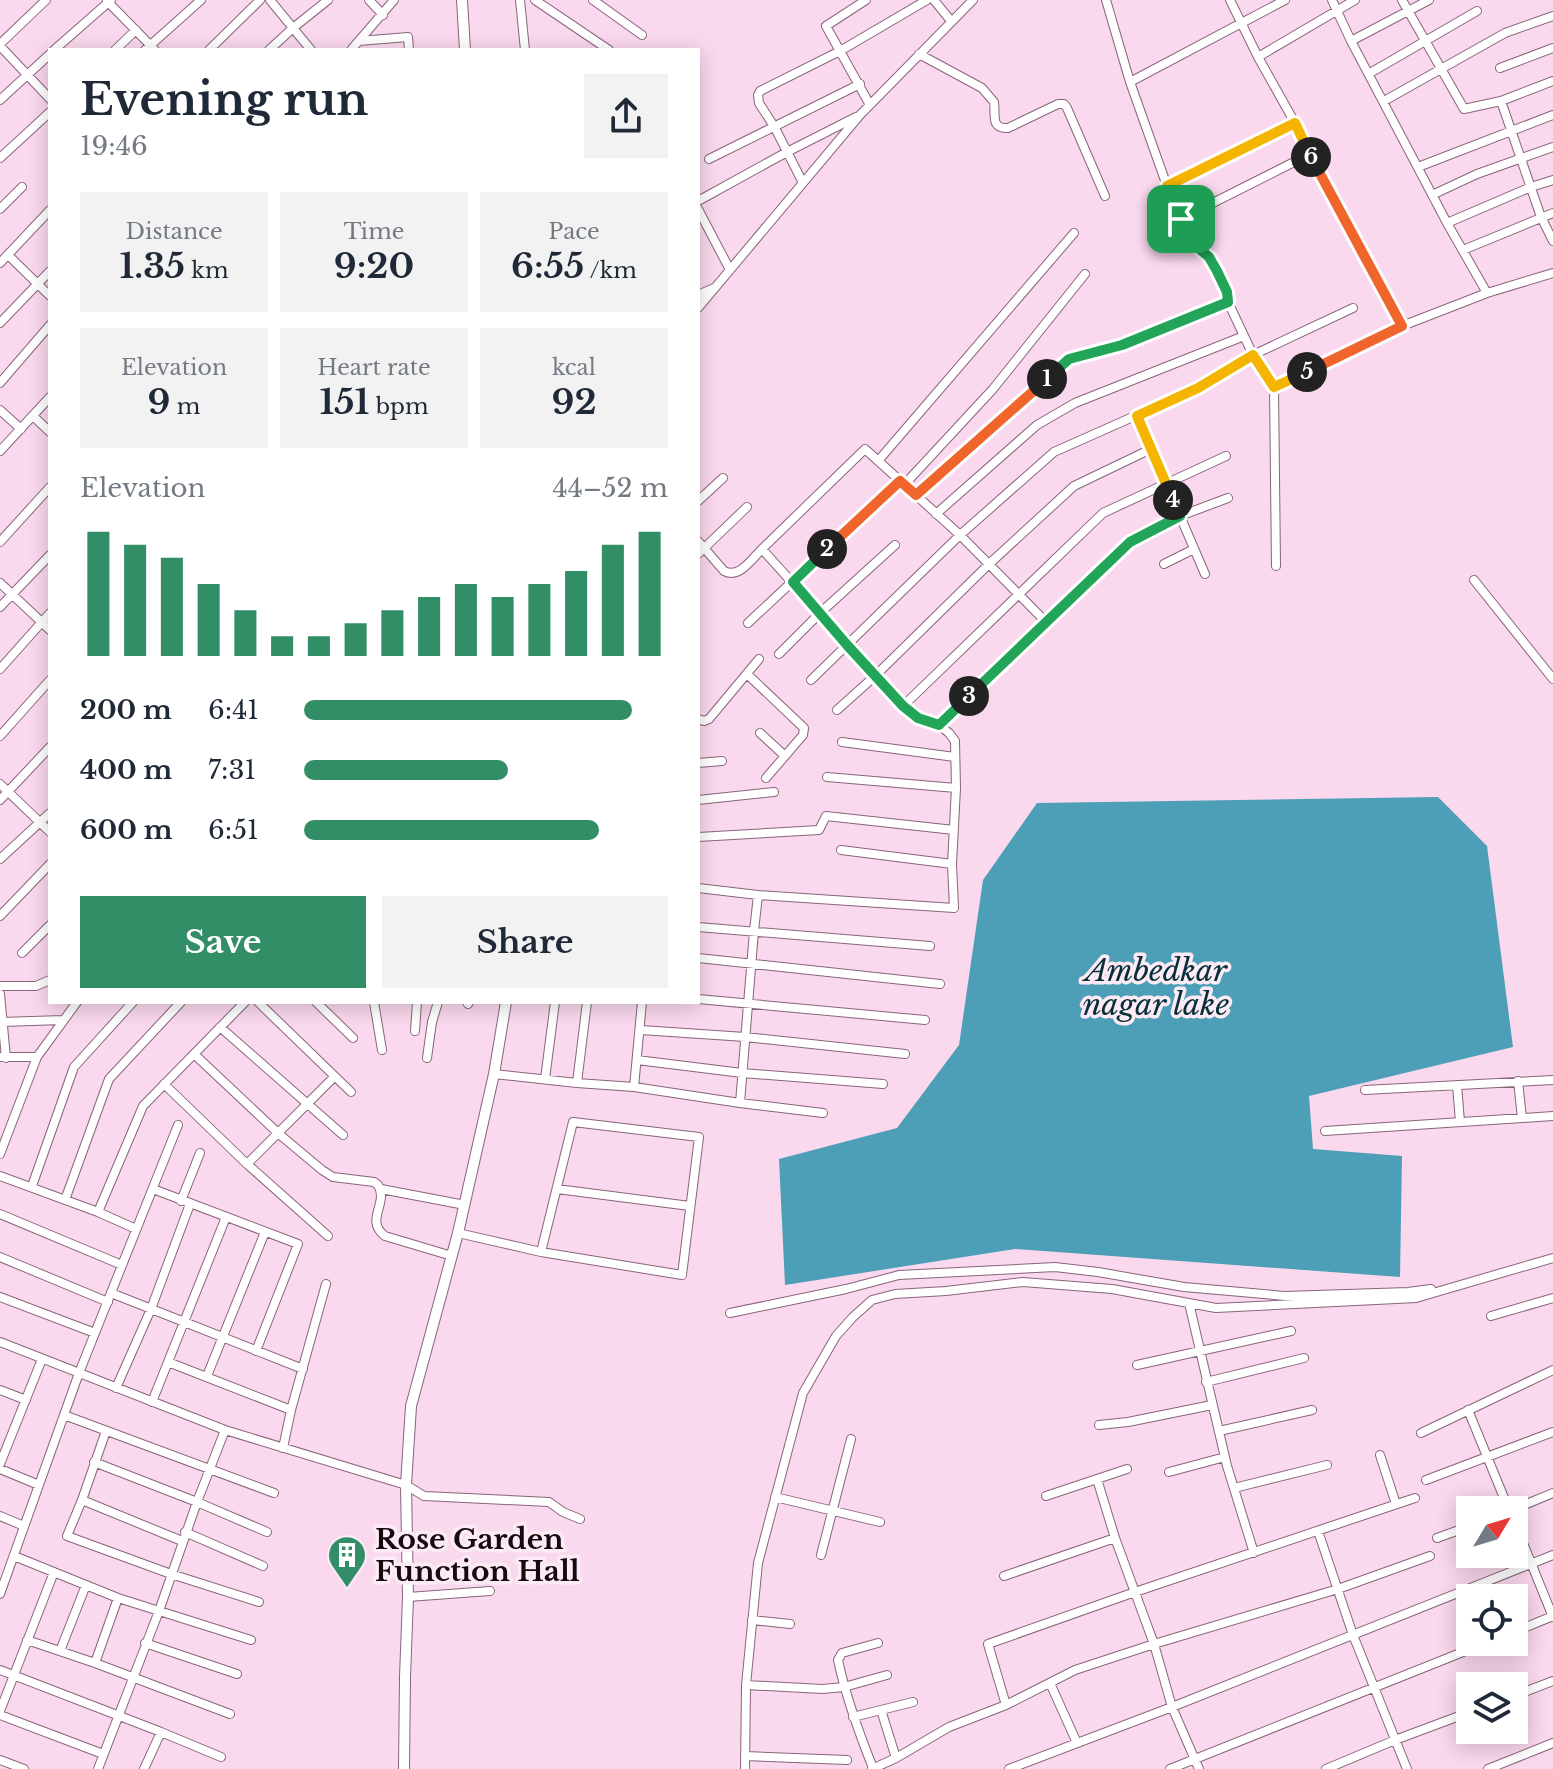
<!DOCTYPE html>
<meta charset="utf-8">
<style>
:root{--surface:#fff;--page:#f2f2f3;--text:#1f2937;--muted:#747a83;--accent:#328e66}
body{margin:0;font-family:"Libre Baskerville",serif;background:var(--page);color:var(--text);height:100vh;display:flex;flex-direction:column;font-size:30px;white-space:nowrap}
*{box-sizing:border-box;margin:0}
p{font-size:26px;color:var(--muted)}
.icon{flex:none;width:44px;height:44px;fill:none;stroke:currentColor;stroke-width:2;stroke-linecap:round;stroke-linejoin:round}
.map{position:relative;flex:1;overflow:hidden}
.side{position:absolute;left:48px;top:48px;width:652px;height:956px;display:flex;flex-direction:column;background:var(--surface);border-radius:0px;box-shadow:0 4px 20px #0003}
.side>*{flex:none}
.needle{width:52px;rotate:52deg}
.buttons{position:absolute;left:1456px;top:1496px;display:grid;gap:16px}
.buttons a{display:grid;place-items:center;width:72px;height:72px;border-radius:0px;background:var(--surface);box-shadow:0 4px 20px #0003;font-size:40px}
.pin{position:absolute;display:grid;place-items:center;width:68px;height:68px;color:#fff;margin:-34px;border-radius:16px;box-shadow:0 4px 12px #0006}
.km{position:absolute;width:40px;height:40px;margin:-20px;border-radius:50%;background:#222;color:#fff;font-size:22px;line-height:40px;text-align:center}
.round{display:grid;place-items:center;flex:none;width:84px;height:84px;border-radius:0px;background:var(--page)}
.headline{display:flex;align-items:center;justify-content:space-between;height:136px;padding:0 32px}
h1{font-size:44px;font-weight:700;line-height:60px}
.metrics{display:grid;grid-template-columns:repeat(3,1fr);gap:12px;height:136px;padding:8px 32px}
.metrics div{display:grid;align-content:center;border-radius:0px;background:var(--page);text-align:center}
.metrics b{font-size:34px;font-weight:700}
.metrics small{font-size:22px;font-weight:400}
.metrics p{font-size:22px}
.chart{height:224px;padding:16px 32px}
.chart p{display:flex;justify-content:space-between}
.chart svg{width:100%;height:144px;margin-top:8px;stroke:var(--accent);stroke-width:6}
.button{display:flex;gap:16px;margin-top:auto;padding:16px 32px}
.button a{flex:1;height:92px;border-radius:0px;background:var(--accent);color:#fff;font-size:32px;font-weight:700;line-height:92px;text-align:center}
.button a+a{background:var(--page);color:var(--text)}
ul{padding:0 32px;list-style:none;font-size:26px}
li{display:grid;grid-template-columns:128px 96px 1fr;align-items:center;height:60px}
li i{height:20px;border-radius:10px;background:var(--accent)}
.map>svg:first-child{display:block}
.water{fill:#4d9fb8}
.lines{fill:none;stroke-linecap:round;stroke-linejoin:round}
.minor-casing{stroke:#89647c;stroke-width:10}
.tertiary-casing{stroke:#89647c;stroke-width:12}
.minor{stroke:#fff;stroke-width:8}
.tertiary{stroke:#fff;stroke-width:10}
.split-1-casing{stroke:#fff;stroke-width:16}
.split-2-casing{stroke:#fff;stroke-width:16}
.split-3-casing{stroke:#fff;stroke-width:16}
.split-4-casing{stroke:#fff;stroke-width:16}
.split-5-casing{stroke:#fff;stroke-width:16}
.split-6-casing{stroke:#fff;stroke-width:16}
.split-7-casing{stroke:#fff;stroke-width:16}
.split-1{stroke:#22a559;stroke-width:10}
.split-2{stroke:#f0652b;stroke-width:10}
.split-3{stroke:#22a559;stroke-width:10}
.split-4{stroke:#22a559;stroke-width:10}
.split-5{stroke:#f5b400;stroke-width:10}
.split-6{stroke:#f0652b;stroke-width:10}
.split-7{stroke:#f5b400;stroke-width:10}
.labels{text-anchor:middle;stroke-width:7;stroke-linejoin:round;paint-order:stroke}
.poi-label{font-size:28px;font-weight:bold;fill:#160911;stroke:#fcebf5;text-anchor:start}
.water-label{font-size:30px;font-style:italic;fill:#072f3a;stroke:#fcebf5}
</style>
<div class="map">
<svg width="1553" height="1769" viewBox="0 0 1553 1769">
<rect width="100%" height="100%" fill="#fad8ed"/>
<path class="water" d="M1438,797L1487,846L1513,1047L1309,1096L1313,1149L1402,1156L1400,1277L1015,1249L785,1285L779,1159L897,1128L959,1045L983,880L1037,803Z"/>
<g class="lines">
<defs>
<path id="minor" d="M270,0L311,50
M369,0L383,15
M520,0L525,50
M535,0L609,50
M593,0L642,35
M866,0L826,26L870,105
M934,0L951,21
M1106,0L1130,82L1167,186L1190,241L1209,257L1217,271L1227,292L1228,302L1244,336L1253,355L1274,387L1402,326L1487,293L1553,273
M1230,0L1258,57L1295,123L1310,154L1402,326
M1332,0L1351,41L1447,223L1487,293
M1402,0L1464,109L1501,101L1553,81
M107,1L155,50
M359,41L408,37L409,50
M1351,41L1429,0
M0,44L46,0
M0,46L50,99
M54,50L111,0
M115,50L136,30
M145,50L201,0
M209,50L260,0
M269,50L293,28L328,0
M351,50L394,0
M919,54L982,88L994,102C996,115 990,129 1008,128L1058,104H1064L1067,108L1105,196
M1258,57L1355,0
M1500,68L1553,48
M1370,73L1477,11
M1130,82L1285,0
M0,100L50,54
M1384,101L1505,33L1553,16
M1501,101L1541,217L1553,241
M0,158L50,112
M709,159L860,84
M1418,167L1553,115
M803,183L775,128L759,103L758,95L760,91L840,51L927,0
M1167,186L1295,123
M1432,195L1477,174L1553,147
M698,201L787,152L856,117
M0,209L22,187
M698,209L730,270
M1181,219L1310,154
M1447,223L1531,187L1553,180
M1463,250L1553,213
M8,255L50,296
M0,263L50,210
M698,295L714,288
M698,308L860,115L973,0
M0,323L50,271
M0,383L50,325
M1274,387L1276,566
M0,410L21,429
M33,416L50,432
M1137,416L1205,574
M0,451L50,397
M878,461L1074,233
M904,485L993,389L1085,274
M916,495L1069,359L1122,345L1228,302
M698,501L723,478
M936,514L1037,425L1075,403L1244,336
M698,541L724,571C739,579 751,560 762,549L903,706L918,718L939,725L949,733L955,741L956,788L952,864L954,908L758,895L698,888
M0,542L50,487
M762,549L865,449L960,535L1047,623
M698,554L747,507
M1164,564L1194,549
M1474,580L1553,679
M0,583L50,630
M0,607L50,555
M748,623L900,481
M779,654L820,613L895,545
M0,669L50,613
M747,674L804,728L803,735L766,778
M811,680L960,535L1054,452L1198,388L1253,355L1353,308
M903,706L1103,513L1226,456
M837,710L875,676L988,565L1074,486L1151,449
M698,719L704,721L709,719L759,659
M939,725L1130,542L1180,516L1228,498
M760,733L785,756
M0,736L50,680
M842,742L955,757
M698,763L722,761
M827,777L956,788
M0,784L50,832
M0,800L50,747
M698,800L774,792
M698,837L819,830L826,816L954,830
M841,850L952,864
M0,859L50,813
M0,916L50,864
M698,927L930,946
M22,953L50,925
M698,958L940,984
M0,986H36L50,980
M0,994L6,1058
M698,999L925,1020
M258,1002L351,1092
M316,1002L353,1038
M374,1002L382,1050
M468,1004L469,1002
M1,1022L63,1020
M220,1027L343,1135
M641,1030L745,1037L905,1054
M415,1031L417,1002
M194,1054L279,1134L322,1170L333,1177L374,1182L378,1185C389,1204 364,1220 385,1236L452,1256
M0,1057H37
M427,1058L432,1022L438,1002
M637,1060L742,1073L883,1084
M494,1074L577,1083L634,1087L740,1103L823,1113
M545,1079L555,1002
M1518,1081L1522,1118
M577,1083L587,1002
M164,1084L247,1164L328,1236
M1457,1085L1460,1122
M634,1087L642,1002
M1365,1090L1553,1080
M740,1103L754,931L758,895
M1325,1131L1553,1116
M0,1154L37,1057L77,1002
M247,1164L334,1077
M0,1176L98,1212L136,1229
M32,1186L74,1067L133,1002
M153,1189L298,1244L256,1351
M381,1189L465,1205
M557,1189L690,1206
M65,1200L109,1079L181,1002
M181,1201L200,1153
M98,1212L143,1106L245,1002
M0,1214L122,1265
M458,1233L541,1252L682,1275L699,1137L573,1122L541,1252
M0,1257L108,1302
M111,1293L303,1369
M0,1297L95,1333
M1189,1303L1227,1466L1254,1553
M730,1313L846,1289L899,1275L1055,1267L1098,1272L1184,1287L1285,1296L1408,1292L1431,1289
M1491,1316L1553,1298
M0,1342L225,1430L406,1485L424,1496L549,1502L563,1512L580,1519
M168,1362L291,1410
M1137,1365L1291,1331
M207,1376L265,1232
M1206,1382L1304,1358
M116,1388L151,1309L190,1204
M0,1390L26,1400
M152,1402L226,1217
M1468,1410L1509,1510
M64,1415L274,1493
M1099,1425L1128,1422L1212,1405
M106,1431L82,1500L67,1536L171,1574L259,1602
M1219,1431L1312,1410
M1421,1433L1553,1370
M283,1448L291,1410L326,1284
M1380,1455L1396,1504
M94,1462L197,1502L267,1532
M0,1464L42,1359
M0,1469L39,1485
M1169,1472L1225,1457
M1097,1479L1115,1538L1154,1644L1172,1707L1199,1769
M1426,1480L1553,1432
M1234,1488L1327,1465
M1046,1496L1127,1469
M775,1497L880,1522
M82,1500L182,1541
M1512,1510L1553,1493
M0,1516L24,1526
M1514,1521L1553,1617
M1318,1531L1353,1635L1407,1769
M185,1532L263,1566
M1437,1538L1470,1526
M821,1555L851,1439
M14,1556L118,1598L251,1640
M1004,1576L1115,1538
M0,1594L79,1373L178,1125
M408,1597L490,1591
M752,1620L790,1624
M1514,1632L1553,1616
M27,1640L95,1663L230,1714
M145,1643L237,1674
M60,1651L86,1585
M95,1663L118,1598
M0,1670L161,1732L221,1757
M1050,1683L1077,1743
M746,1685L822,1689L844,1687L887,1675
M1514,1696L1553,1681
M1006,1705L988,1644L1135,1592L1415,1498
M881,1710L896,1758
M0,1711L54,1572
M0,1715L103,1754
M853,1717L913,1702
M746,1756L847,1760
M0,1760L24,1769
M873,1768C859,1733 846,1698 838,1660L842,1653L878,1643
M98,1769L159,1611L197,1502L225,1430
M144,1769L161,1732
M745,1769L746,1685L758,1563L803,1393L836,1336L853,1317L872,1300L895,1294L946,1291L1023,1282L1112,1289L1216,1308L1416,1298L1553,1258
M872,1769L896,1758L949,1727L1006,1705L1075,1670L1154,1644L1338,1589L1430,1556
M1009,1769L1172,1707L1553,1555
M1170,1769L1488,1642
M1326,1769L1395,1740L1470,1712
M1488,1769L1553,1743"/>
<path id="tertiary" d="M462,0L465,50
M404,1769L405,1677L408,1597L406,1485L411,1406L458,1233L494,1074L506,1002"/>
</defs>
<use href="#minor" class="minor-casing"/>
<use href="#tertiary" class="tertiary-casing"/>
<use href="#minor" class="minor"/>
<use href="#tertiary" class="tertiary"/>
</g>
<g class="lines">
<defs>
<path id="split-1" d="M1047,379L1069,359L1122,345L1228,302L1227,292L1217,271L1209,257L1190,241L1181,219"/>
<path id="split-2" d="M827,549L900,481L916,495L1047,379"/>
<path id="split-3" d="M827,549L793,582L847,645L903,706L918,718L939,725L969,696"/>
<path id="split-4" d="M969,696L1130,542L1180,516L1173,500"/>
<path id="split-5" d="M1173,500L1137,416L1198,388L1253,355L1274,387L1307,372"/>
<path id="split-6" d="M1307,372L1402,326L1311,157"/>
<path id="split-7" d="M1181,219L1167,186L1295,123L1311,157"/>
</defs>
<use href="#split-1" class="split-1-casing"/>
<use href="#split-2" class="split-2-casing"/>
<use href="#split-3" class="split-3-casing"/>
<use href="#split-4" class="split-4-casing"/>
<use href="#split-5" class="split-5-casing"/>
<use href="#split-6" class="split-6-casing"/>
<use href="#split-7" class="split-7-casing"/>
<use href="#split-1" class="split-1"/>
<use href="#split-2" class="split-2"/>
<use href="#split-3" class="split-3"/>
<use href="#split-4" class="split-4"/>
<use href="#split-5" class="split-5"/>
<use href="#split-6" class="split-6"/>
<use href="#split-7" class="split-7"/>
</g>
<defs>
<symbol id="building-pin" viewBox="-11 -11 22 30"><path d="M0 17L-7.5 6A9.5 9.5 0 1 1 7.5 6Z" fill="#328e66" stroke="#fcebf5"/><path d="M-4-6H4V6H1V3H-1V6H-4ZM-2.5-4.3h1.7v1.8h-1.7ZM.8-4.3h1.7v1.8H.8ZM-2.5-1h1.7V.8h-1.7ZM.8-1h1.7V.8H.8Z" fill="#fff"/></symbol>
</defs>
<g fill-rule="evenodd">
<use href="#building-pin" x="325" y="1533" width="44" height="60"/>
</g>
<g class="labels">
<g class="poi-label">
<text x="375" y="1549">Rose Garden<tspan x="375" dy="32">Function Hall</tspan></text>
</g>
<g class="water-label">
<text x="1156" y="981">Ambedkar<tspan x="1156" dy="34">nagar lake</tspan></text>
</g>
</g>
</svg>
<div class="buttons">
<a><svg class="needle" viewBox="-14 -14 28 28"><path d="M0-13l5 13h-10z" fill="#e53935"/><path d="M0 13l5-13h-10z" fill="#747a83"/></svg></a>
<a><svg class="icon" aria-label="locate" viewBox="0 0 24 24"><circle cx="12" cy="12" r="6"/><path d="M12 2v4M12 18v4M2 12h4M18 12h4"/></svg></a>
<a><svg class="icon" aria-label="layers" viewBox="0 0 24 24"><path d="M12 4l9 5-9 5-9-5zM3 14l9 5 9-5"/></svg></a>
</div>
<div class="pin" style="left:1181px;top:219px;background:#1e9e55"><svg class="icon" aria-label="arrive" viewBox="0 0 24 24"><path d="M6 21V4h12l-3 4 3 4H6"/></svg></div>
<b class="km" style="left:1047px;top:379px">1</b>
<b class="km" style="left:827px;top:549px">2</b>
<b class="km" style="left:969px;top:696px">3</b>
<b class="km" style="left:1173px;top:500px">4</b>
<b class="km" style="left:1307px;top:372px">5</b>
<b class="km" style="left:1311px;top:157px">6</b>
<section class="side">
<div class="headline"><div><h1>Evening run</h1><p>19:46</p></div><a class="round"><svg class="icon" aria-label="share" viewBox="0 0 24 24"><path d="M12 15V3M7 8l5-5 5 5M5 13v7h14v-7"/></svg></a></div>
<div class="metrics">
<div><p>Distance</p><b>1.35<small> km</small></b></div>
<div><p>Time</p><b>9:20</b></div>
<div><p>Pace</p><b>6:55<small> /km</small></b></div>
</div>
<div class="metrics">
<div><p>Elevation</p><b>9<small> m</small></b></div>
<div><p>Heart rate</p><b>151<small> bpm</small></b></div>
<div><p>kcal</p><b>92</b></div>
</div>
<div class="chart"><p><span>Elevation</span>44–52 m</p>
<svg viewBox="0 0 160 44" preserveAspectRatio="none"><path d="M5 44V6M15 44V10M25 44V14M35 44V22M45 44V30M55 44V38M65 44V38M75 44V34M85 44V30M95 44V26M105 44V22M115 44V26M125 44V22M135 44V18M145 44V10M155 44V6"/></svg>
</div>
<ul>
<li><b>200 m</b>6:41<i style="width:90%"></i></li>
<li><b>400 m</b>7:31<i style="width:56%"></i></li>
<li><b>600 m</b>6:51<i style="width:81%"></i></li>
</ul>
<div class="button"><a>Save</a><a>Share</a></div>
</section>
</div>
